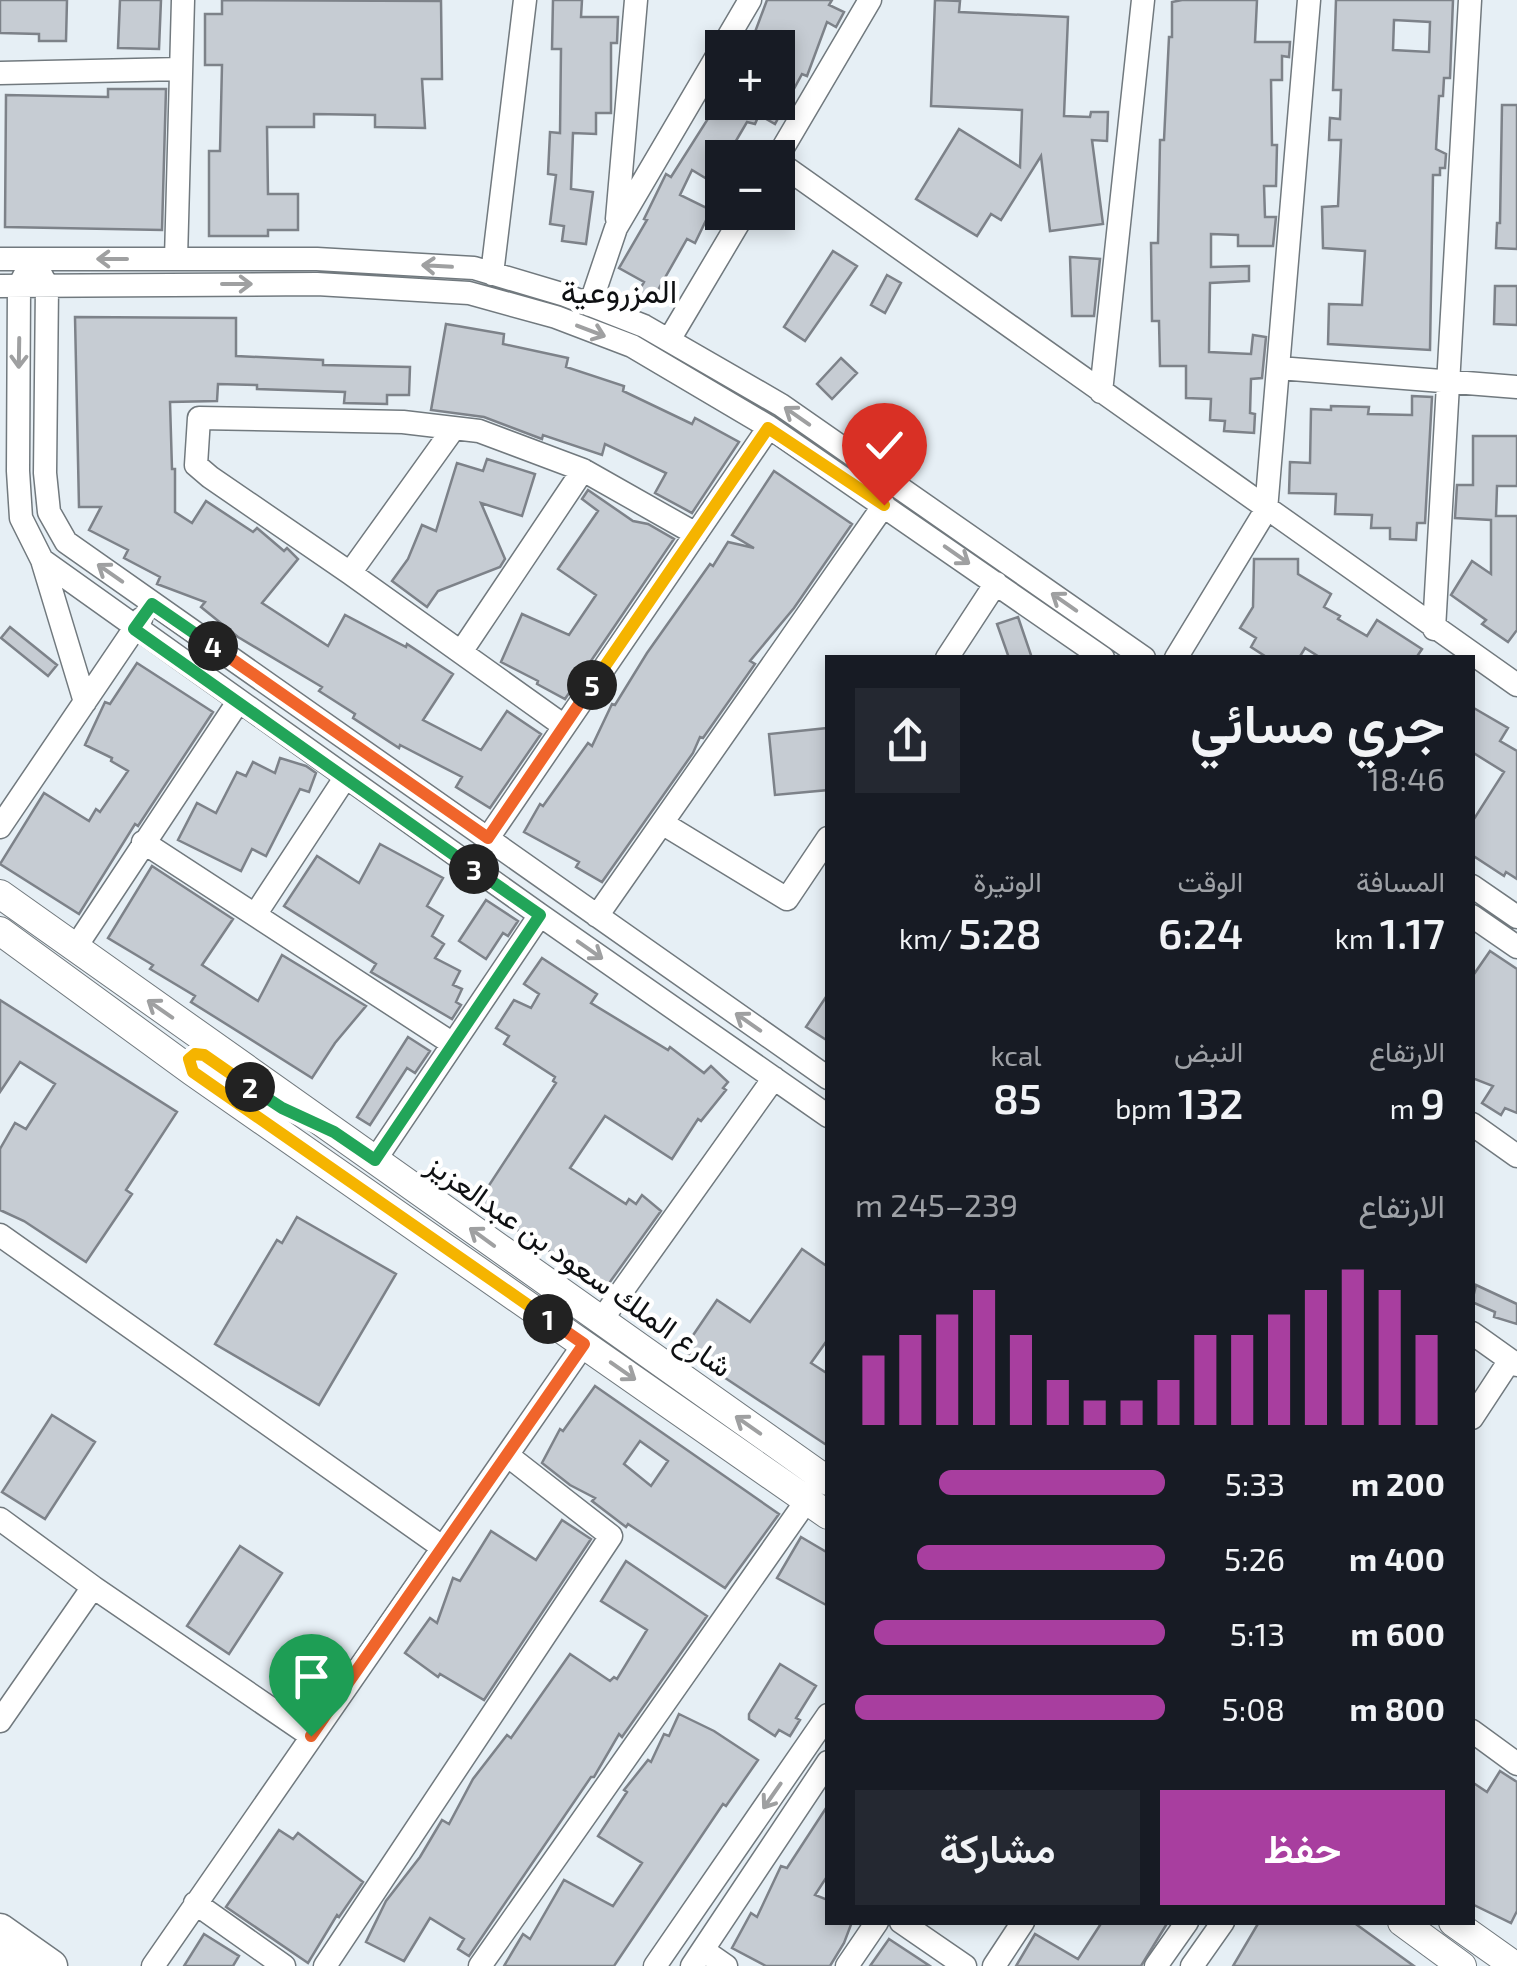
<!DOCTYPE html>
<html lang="ar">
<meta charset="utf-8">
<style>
:root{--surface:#171b24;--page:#242831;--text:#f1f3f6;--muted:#9ea1a6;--accent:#a83e9f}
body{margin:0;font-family:"Exo 2",Vazirmatn,sans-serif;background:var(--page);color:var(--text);direction:rtl;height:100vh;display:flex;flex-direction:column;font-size:38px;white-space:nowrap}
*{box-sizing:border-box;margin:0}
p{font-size:32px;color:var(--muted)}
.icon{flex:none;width:55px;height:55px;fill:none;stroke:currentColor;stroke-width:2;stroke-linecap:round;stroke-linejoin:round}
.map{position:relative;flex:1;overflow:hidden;direction:ltr}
.details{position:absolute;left:825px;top:655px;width:650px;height:1270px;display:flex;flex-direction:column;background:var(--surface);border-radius:0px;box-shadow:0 5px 15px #0003;direction:rtl}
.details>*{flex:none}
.fabs{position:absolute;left:705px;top:30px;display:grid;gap:20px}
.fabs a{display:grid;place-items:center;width:90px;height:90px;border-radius:0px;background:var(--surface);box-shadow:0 5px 15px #0003;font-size:50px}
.pin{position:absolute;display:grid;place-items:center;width:85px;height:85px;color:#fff;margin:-102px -42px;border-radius:50% 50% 50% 0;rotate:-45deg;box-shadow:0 0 10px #0007}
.pin .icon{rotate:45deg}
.km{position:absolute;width:50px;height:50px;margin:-25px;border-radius:50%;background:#222;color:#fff;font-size:28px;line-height:50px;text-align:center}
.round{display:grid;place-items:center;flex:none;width:105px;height:105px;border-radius:0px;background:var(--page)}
.overview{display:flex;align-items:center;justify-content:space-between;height:170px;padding:0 30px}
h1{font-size:55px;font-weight:600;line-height:75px}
.figures{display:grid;grid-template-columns:repeat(3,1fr);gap:15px;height:170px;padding:10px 30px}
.figures div{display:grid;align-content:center}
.figures b{font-size:42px;font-weight:600}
.figures small{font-size:28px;font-weight:400}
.figures p{font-size:28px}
.chart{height:280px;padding:20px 30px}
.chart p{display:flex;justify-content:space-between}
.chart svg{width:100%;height:180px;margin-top:10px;stroke:var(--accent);stroke-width:6}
.button{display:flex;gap:20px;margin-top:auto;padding:20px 30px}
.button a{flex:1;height:115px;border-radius:0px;background:var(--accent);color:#fff;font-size:40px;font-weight:600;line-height:115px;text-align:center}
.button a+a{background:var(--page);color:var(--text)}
ul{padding:0 30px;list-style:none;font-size:32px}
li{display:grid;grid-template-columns:160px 120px 1fr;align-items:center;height:75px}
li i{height:25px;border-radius:12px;background:var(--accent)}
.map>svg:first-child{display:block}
.building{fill:#c6ccd3;stroke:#7d8289;stroke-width:2.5;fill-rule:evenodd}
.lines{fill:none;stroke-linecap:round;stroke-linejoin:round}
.minor-casing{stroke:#71797e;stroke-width:25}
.major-casing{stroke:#71797e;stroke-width:30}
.highway-casing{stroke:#71797e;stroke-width:35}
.minor{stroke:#fff;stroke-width:22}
.major{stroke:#fff;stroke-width:28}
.highway{stroke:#fff;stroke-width:32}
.oneway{stroke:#9fa0a1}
.split-1-casing{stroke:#fff;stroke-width:20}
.split-2-casing{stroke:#fff;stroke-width:20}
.split-3-casing{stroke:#fff;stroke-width:20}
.split-4-casing{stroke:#fff;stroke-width:20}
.split-5-casing{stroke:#fff;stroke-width:20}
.split-6-casing{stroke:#fff;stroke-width:20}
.split-1{stroke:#f0652b;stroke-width:12}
.split-2{stroke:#f5b400;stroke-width:12}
.split-3{stroke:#22a559;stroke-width:12}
.split-4{stroke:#22a559;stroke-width:12}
.split-5{stroke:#f0652b;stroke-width:12}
.split-6{stroke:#f5b400;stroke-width:12}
.labels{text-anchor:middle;stroke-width:9;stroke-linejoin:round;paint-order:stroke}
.street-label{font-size:30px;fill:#0f1113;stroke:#fff}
.neighbourhood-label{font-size:32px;fill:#0f1113;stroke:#fff}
</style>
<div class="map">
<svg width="1517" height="1966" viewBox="0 0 1517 1966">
<rect width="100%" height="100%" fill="#e6eff5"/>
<path class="building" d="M0,0H67L66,41H39V34L0,33Z
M120,0H161L159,49L118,48Z
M222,0L441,1L442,79H422L425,128L375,127V115L314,114V127H267L268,194H298V230H268V236H209V151H220L222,65H205V14H222Z
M553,0H582L581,17H618L617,43H611V113H596V134L573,133L571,189L593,192L586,244L562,241L564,226L550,224L556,175L548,174L550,132L560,133L561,49H552Z
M767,0H832L829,5L844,12L836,27L827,22L807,76L802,74L775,124L759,115L755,124L747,122L726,158H722V188L692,170L680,195L711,210L695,243L687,239L650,304L636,296L644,282L619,268L647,220L644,219L666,174L671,177L711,114L721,87L722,117L728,102H778V86L787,68L778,65V48H749Z
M935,0L960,1L959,12L1068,17L1064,116L1090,117L1091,112H1108L1107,141L1092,140L1103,224L1050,231L1041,156L1001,220L991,214L977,236L916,199L959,129L1020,167L1022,110L931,106Z
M1182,0H1257L1255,42H1290L1289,57L1282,56V80H1271L1272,145H1277L1276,186H1264L1265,217H1276L1273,246H1238V235L1211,234V267L1249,266V281L1210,283L1209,352L1251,354L1253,335L1266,337L1262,378L1251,379L1250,413L1255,414L1254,433L1224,431L1225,421L1210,420L1211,399L1186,398V366H1160L1159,321H1152L1151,243H1158L1160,140H1164L1169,37H1172V2Z
M1336,0H1453L1450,78H1444L1443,96H1439L1436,149L1446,154L1445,168H1440V175H1433L1430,350L1328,344L1329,304L1362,305L1365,251L1323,248L1322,207L1338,206L1341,140H1329L1330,118L1340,119L1341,90H1333ZM1394,20L1430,22L1429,52L1393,50Z
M108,89H166L162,230L5,227L6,95L108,97Z
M1502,105H1517V249L1496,248L1497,223H1500Z
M833,251L857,266L805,341L784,327Z
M1070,257L1100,259L1094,316H1072Z
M887,275L901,283L885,313L871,305Z
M1495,286H1517V325L1494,324Z
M75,317L236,318V356L323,360V365L410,367L409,395H387V404L344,403L345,392L257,389V385L218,384L217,401L170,402L172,469H175V512L192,523L206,501L253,532L257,528L284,551L287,548L298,559L262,603L328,646L345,615L406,647L407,644L453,674L423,720L481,750L507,711L541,734L490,808L456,787L462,777L400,745L399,748L353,718L355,714L319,691L322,687L238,637L201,607L205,602L157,584L160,577L124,558L128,550L89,530L101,507H79Z
M446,324L504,334L503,344L568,358L566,367L624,386L623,391L692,424L695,418L739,442L692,513L655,493L666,473L605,444L602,455L543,435L542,439L484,417L431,410Z
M841,358L857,373L832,399L817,384Z
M1412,396L1432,397L1425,523H1417L1416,540L1390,539V528H1371L1372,515L1335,514L1336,494L1289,493L1290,462L1310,463L1311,409L1331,410V406L1369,407L1368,414L1412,415Z
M1473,436H1517V486H1497L1496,516H1517V630L1508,642L1482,624L1486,620L1451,595L1472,561L1491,574V520L1455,518L1457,485H1473Z
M487,459L535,474L522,516L481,503L505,559L500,567L438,591L427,607L392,581L408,559L422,525L436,531L457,463L483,471Z
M774,471L852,524L794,608L750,661L755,664L703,738L700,737L693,753L602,882L576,867L579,862L524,832L540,804L543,806L588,743L592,746L612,704L615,705L647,653L710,564L713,566L728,542L754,548L732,535Z
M588,490L633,521L648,524L674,539L565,699L537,684L538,681L501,662L522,614L569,635L596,595L558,569L598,511L582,499Z
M1254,559H1298V574L1331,594L1324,607L1340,616L1338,619L1367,636L1377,620L1422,649L1416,658H1321L1305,648L1299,658H1268L1251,647L1256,638L1240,628L1253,607Z
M1018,617L1032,658H1009L997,624Z
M10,627L57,665L48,676L1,638Z
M137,663L213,712L138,826L135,824L79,914L0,864L44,793L89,821L96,809L100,812L128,771L111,761L112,758L85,745L105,702L110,704Z
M1472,707L1508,728L1500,741L1517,751V879L1506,872L1504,876L1472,855V822L1504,772L1472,752Z
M828,728V790L775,795L769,734Z
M280,758L306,766L316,773L309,792L300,789L266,856L252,849L241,871L178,840L197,803L216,813L237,772L246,776L253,762L275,773Z
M380,844L443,878L427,906L443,916L432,936L444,944L435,958L460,971L453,985L462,989L456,1002L461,1005L452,1019L371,972L376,964L284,906L317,856L359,883Z
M152,866L233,919L202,965L258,1001L282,955L366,1006L335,1043L312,1078L191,1002L195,996L150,969L153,965L108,938Z
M486,900L518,921L508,936L503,933L486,959L459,941Z
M1490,951L1517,969V1113L1505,1108L1501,1115L1482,1103L1493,1086L1472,1078V977Z
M542,958L597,994L591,1003L668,1050L670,1047L704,1073L711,1066L728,1082L723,1088L726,1090L701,1121L698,1119L672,1159L605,1116L570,1168L626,1204L629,1199L636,1204L642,1195L661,1211L602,1293L585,1282L588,1277L470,1199L479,1185L486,1190L556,1083L553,1081L555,1077L504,1044L509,1036L496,1028L514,1000L531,1008L539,994L524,984Z
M828,994V1041L806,1027Z
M0,1000L177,1112L126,1190L132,1194L86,1262L24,1221L0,1210V1149L15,1123L26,1129L55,1084L20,1062L0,1092Z
M408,1037L430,1051L415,1073L407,1068L370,1125L357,1117Z
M297,1217L396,1274L319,1405L215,1344L277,1240L282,1243Z
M802,1249L828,1267V1339L811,1363L828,1374V1446L683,1350L717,1300L750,1322Z
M1476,1285L1517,1304V1324L1494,1317L1495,1312L1472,1302Z
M595,1386L779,1514L725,1588L628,1524L626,1527L592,1501L595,1498L570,1485L542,1463L560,1429L563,1431ZM640,1441L668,1461L651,1486L624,1464Z
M52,1415L95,1442L45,1519L2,1492Z
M562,1520L591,1539L484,1700L440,1674L438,1677L405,1653L430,1618L437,1623L453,1578L460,1581L491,1531L536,1560Z
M801,1537L828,1553V1606L777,1578Z
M240,1546L282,1573L229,1654L187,1626Z
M626,1561L707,1616L622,1737L619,1734L594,1777H591L469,1956L458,1949L464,1939L430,1918L404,1961L366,1942L386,1901L420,1857L442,1820L449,1824L473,1779L507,1735L511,1738L570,1654L610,1681L614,1677L617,1679L647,1630L601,1601Z
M780,1664L816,1686L796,1718L800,1720L790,1736L779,1730L775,1736L749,1719V1714Z
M679,1714L714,1731L758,1760L726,1806L723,1804L614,1966H504L523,1934L530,1939L564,1880L613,1906L642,1863L598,1836L627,1792L624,1790L648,1760L651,1762L664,1734L669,1736Z
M1500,1771L1517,1782V1911L1511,1923L1472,1904V1782L1487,1792Z
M828,1805V1875L815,1895L828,1900V1922H852L844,1943L830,1966H766L732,1948L751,1913L757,1917L781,1866L787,1868Z
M279,1830L293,1839L298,1833L363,1882L339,1917L337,1915L308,1963L226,1907Z
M1102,1922H1168L1141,1966H1016L1035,1934L1078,1959Z
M1259,1922H1353L1414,1966H1233Z
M204,1934L239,1956L233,1966H184Z
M889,1939L930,1966H870Z"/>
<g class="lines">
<defs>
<path id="minor" d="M0,73L181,69
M777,158L870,0
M778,162L1517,685
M617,219L636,0
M0,259H317L474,268L565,295L644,326L781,405L1144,658
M33,259L19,286L18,471L21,518L42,560L540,915L828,1116
M33,259L47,286L45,473L49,512L66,542L828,1078
M176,259L183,0
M492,274L525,0
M0,286L317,284L469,293L556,317L632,346L769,427L1103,658
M590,305L616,228L750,0
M669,340L745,212
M1279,368L1517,387
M1101,392L1143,0
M42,560L85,702
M350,573L454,428
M1434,629L1470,0
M461,652L583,470
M947,658L996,583
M1176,658L1266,510L1309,0
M564,726L350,573L210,477L196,465L199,418L403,422L479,431L583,470L696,534
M662,823L787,899L828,838
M0,827L141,619
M488,838L769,427
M143,842L453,1044
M1472,886L1517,917
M255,915L345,778
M597,916L884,505
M1472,916L1517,947
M75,948L238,702
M1472,1124L1517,1156
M375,1160L540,915
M0,1235L442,1547
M600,1322L774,1078
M1472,1333L1517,1365
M1472,1418L1510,1360
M0,1519L93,1587L0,1721
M93,1587L311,1736
M1472,1731L1517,1764
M195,1903L284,1966
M901,1922L965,1966
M703,1950L726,1966
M153,1966L584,1344
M325,1966L611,1536L507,1455
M480,1966L807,1500
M655,1966L828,1715
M692,1966L828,1762
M847,1966L877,1922
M994,1966L1023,1922
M1156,1966L1187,1922
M1192,1966L1223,1922"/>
<path id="major" d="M0,894L828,1481
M0,931L193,1072L828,1515
M1402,1922L1462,1966
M1453,1922L1515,1966
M0,1954L18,1966"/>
<path id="highway" d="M0,1930L51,1966"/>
</defs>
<use href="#minor" class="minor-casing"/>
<use href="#major" class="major-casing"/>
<use href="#highway" class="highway-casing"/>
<use href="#minor" class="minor"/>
<use href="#major" class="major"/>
<use href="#highway" class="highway"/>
</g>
<defs><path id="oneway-shaft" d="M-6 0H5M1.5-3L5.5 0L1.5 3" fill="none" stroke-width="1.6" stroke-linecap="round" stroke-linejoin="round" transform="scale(2.5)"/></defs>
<g class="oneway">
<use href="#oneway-shaft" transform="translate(112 259) rotate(180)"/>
<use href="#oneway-shaft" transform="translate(437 266) rotate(-177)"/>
<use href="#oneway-shaft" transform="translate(237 284)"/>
<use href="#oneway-shaft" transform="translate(591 331) rotate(21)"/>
<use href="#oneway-shaft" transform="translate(19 353) rotate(91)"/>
<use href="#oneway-shaft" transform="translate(797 416) rotate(-145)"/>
<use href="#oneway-shaft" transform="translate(957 555) rotate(35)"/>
<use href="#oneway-shaft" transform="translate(110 573) rotate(-145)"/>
<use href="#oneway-shaft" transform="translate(1064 602) rotate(-145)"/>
<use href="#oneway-shaft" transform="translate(590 950) rotate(35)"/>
<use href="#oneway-shaft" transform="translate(160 1009) rotate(-145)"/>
<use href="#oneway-shaft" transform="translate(748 1022) rotate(-145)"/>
<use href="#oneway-shaft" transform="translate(482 1237) rotate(-144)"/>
<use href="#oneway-shaft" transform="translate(623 1371) rotate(35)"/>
<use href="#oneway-shaft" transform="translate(748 1425) rotate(-145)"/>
<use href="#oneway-shaft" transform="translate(772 1796) rotate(125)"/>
</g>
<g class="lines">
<defs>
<path id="split-1" d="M311,1736L584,1344L548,1319"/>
<path id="split-2" d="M250,1087L204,1055L195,1054L189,1059L193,1072L548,1319"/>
<path id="split-3" d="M250,1087L282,1108L334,1132L375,1160L540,915L474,869"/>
<path id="split-4" d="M213,646L152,604L134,629L474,869"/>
<path id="split-5" d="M213,646L488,838L592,685"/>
<path id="split-6" d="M592,685L768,428L884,505"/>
</defs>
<use href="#split-1" class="split-1-casing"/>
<use href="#split-2" class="split-2-casing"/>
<use href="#split-3" class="split-3-casing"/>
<use href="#split-4" class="split-4-casing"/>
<use href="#split-5" class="split-5-casing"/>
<use href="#split-6" class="split-6-casing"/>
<use href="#split-1" class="split-1"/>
<use href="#split-2" class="split-2"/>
<use href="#split-3" class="split-3"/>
<use href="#split-4" class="split-4"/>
<use href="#split-5" class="split-5"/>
<use href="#split-6" class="split-6"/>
</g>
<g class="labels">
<g class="street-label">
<text transform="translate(579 1266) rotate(35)" y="10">شارع الملك سعود بن عبدالعزيز</text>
</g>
<g class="neighbourhood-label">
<text x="619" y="303">المزروعية</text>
</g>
</g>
</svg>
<div class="fabs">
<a>+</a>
<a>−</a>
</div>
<div class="pin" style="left:311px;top:1736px;background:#1e9e55"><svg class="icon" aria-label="arrive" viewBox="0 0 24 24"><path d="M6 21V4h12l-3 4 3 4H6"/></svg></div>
<div class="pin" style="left:884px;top:505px;background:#d93025"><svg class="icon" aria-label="check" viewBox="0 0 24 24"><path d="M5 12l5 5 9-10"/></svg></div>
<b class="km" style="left:548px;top:1319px">1</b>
<b class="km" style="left:250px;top:1087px">2</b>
<b class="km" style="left:474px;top:869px">3</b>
<b class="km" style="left:213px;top:646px">4</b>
<b class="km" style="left:592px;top:685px">5</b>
<section class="details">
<div class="overview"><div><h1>جري مسائي</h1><p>18:46</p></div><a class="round"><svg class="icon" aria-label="share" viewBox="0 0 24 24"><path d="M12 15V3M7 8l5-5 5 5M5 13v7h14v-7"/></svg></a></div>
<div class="figures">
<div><p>المسافة</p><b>1.17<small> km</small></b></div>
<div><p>الوقت</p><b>6:24</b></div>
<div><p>الوتيرة</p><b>5:28<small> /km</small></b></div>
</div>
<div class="figures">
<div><p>الارتفاع</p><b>9<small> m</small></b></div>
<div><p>النبض</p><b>132<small> bpm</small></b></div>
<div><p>kcal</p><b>85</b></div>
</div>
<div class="chart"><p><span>الارتفاع</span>239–245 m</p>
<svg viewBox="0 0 160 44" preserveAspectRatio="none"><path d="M5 44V27M15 44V22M25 44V17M35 44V11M45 44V22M55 44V33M65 44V38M75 44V38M85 44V33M95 44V22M105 44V22M115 44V17M125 44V11M135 44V6M145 44V11M155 44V22"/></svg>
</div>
<ul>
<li><b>200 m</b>5:33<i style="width:73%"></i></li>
<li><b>400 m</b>5:26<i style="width:80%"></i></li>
<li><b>600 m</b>5:13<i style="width:94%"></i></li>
<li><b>800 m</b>5:08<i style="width:100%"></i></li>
</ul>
<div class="button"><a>حفظ</a><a>مشاركة</a></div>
</section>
</div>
